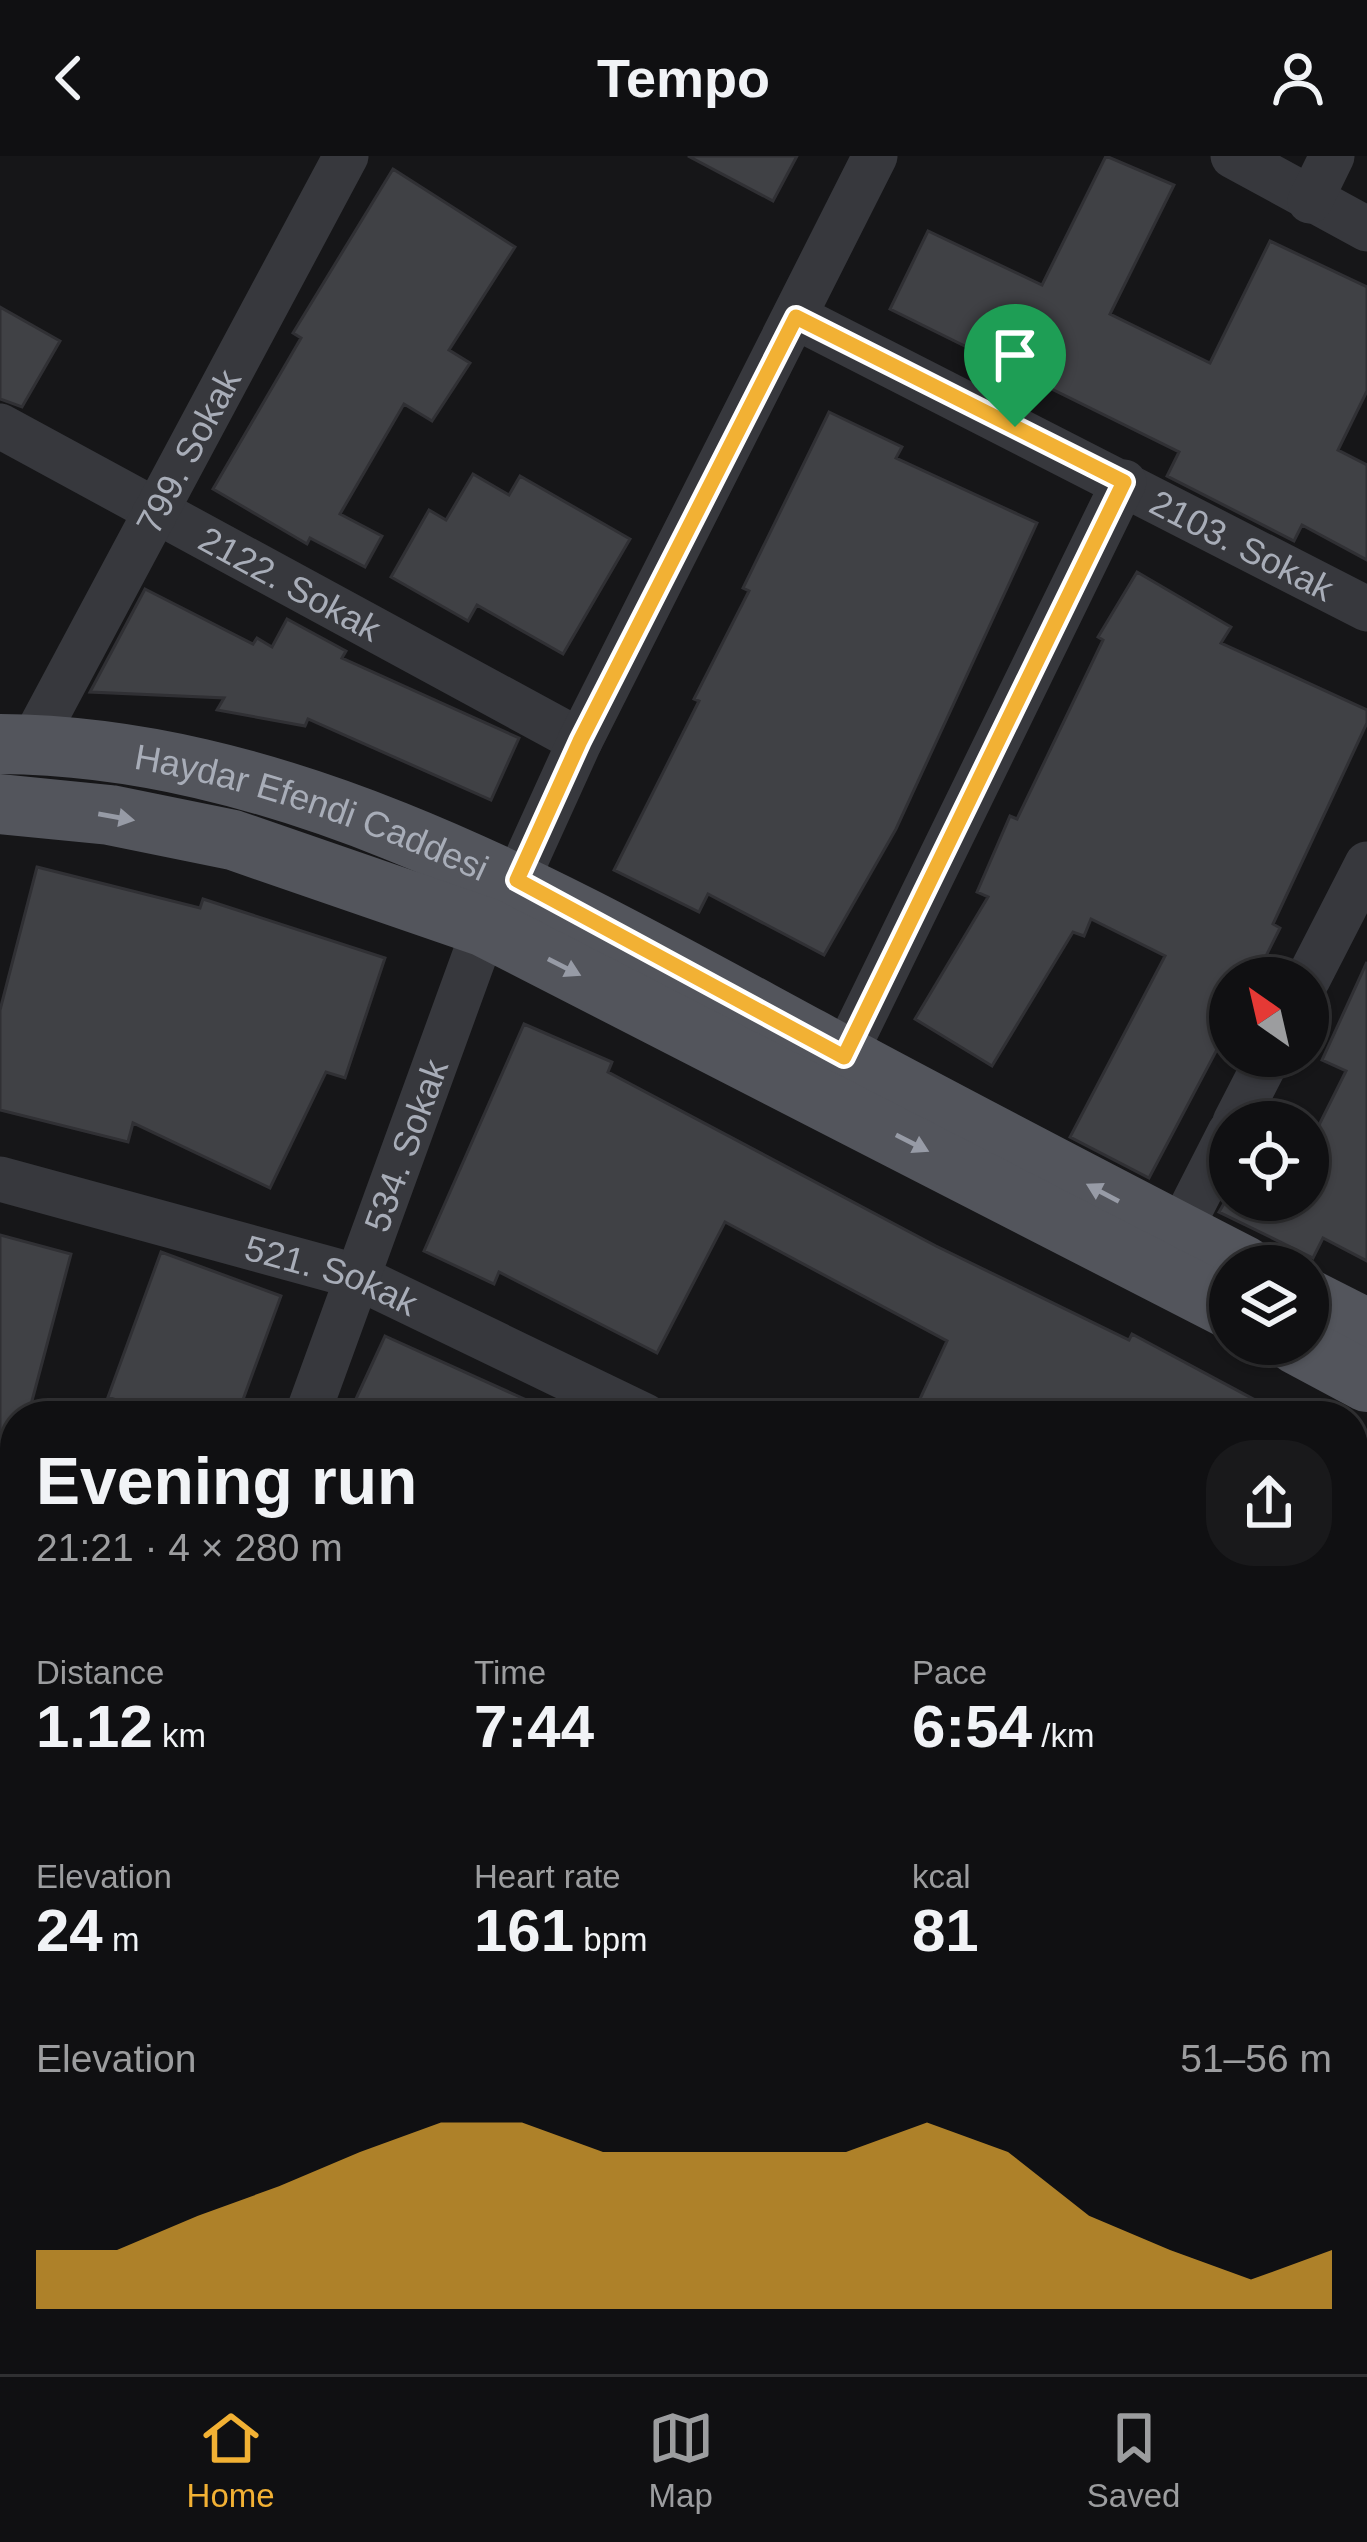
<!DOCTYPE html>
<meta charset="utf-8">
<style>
:root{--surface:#101012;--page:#19191b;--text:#f1f3f6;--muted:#9c9d9f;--line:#303032;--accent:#f2b134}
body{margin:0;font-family:Helvetica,sans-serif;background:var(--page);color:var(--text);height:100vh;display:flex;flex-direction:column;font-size:45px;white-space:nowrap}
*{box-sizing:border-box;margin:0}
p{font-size:39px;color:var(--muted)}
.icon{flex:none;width:66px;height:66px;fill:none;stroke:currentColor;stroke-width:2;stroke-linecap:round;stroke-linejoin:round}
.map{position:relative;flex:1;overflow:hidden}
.panel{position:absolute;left:0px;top:1245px;width:1368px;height:975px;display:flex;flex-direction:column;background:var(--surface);border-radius:48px 48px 0 0;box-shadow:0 3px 9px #0004,0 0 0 3px var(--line)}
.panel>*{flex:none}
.needle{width:78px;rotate:326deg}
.controls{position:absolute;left:1209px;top:801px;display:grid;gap:24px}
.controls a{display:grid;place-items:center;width:120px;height:120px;border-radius:50%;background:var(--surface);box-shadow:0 3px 9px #0004,0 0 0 3px var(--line);font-size:60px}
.pin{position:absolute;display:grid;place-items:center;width:102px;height:102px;color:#fff;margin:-123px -51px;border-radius:50% 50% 50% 0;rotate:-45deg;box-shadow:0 0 12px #0007}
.pin .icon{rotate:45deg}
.round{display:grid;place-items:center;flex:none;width:126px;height:126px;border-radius:48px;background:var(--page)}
.head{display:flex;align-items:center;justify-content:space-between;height:204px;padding:0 36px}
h1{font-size:66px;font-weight:600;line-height:90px}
.figures{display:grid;grid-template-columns:repeat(3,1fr);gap:18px;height:204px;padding:12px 36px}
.figures div{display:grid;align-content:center}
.figures b{font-size:60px;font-weight:600}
.figures small{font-size:33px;font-weight:400}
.figures p{font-size:33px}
.chart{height:336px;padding:24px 36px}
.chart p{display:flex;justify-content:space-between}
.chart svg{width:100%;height:216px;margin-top:12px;fill:var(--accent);opacity:.7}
header{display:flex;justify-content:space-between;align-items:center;height:156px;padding:0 36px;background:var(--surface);font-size:54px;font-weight:600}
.tab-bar{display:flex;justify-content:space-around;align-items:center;height:168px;border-top:3px solid var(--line);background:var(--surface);font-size:33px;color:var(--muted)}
.tab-bar a{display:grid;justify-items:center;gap:6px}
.tab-bar .current{color:var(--accent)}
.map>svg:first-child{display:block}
.building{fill:#404145;stroke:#303034;stroke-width:3}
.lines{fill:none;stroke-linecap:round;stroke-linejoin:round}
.minor{stroke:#37383d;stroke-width:45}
.major{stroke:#53555c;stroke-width:60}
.oneway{fill:#979ba6}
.route-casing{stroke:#fff;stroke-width:24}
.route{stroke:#f2b134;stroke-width:15}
.labels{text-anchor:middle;stroke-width:9;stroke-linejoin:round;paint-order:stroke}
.street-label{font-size:36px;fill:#a8adb8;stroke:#111113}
</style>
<header><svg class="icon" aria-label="back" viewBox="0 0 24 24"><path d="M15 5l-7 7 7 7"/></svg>Tempo<svg class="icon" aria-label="person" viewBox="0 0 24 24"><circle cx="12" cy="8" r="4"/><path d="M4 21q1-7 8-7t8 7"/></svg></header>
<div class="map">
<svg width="1367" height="2218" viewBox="0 0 1367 2218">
<rect width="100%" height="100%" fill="#161618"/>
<path class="building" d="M688,0H797L773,45Z
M1106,0L1174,29L1110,158L1210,207L1270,85L1367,131V235L1338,294L1367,309V404L1302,369L1294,385L1167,320L1179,296L890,153L928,75L1042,129Z
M393,13L515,91L449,194L470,207L432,265L404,248L340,358L382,380L365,411L310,382L307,388L213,333L301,182L293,177Z
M0,151L60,185L22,251L0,243Z
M829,256L902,291L896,302L1037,367L896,673L824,799L708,738L699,756L614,714L699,545L694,543L749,435L743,432Z
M473,318L509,339L520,320L630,383L563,498L477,449L468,465L391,421L429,354L446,364Z
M1137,416L1231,471L1221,487L1367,554V567L1273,768L1280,772L1255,822H1230V869L1149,1022L1070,981L1165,800L1091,763L1084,780L1073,776L992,910L915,863L988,741L977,736L1010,660L1017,663L1103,484L1098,481Z
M145,433L253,488L257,482L272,491L287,463L346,495L342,502L519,582L491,644L308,563L305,570L217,554L224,542L90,536Z
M37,711L200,752L203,743L385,802L345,922L326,916L270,1032L133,967L128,986L0,954V854Z
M1367,806V1105L1323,1082L1313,1102L1219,1056L1226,1044H1308V991L1346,915L1322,904Z
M524,868L612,906L608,916L936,1090L1129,1184L1132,1178L1285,1260H912L947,1185L725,1066L657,1197L499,1116L494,1128L424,1095Z
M0,1079L71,1098L28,1260H15L12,1317L0,1315Z
M161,1096L281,1140L237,1260H159L108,1241Z
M385,1180L562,1260H348Z"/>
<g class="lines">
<g class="minor">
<path d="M1233,0L1367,73"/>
<path d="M1310,45L1332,0"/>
<path id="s1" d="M796,161L1367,453"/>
<path id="s2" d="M0,270L580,585"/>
<path id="s3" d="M31,589L346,0"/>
<path d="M1308,823L1367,708"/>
<path d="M844,900L1124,326"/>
<path d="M1235,966L1269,900"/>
<path id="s4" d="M0,1023L355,1120L645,1260"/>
<path d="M1179,1076L1230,976"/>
<path id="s5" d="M307,1260L485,771L517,724L580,585L875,0"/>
<path d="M0,1464L15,1468"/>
<path d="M1353,1607L1367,1614"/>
<path d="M1353,1794L1367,1774"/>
<path d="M0,2057L15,2064"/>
<path d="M1353,2135L1367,2143"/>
<path d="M0,2152L15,2108"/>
<path d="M355,2218L361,2205"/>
<path d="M508,2218L515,2205"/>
<path d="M1056,2218L1065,2205"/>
</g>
<g class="major">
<path id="s6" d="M0,588C291,590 562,748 810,882C954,960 1099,1035 1244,1110"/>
<path d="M0,648L110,659L233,684L485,771L1230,1153"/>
<path d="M1308,1143L1367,1173"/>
<path d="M1296,1188L1367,1226"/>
</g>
</g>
<defs><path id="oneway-solid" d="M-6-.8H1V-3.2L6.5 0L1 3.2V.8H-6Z" transform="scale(3)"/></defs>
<g class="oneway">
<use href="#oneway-solid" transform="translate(116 661) rotate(10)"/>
<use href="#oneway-solid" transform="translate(564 811) rotate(27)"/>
<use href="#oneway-solid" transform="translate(912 987) rotate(27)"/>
<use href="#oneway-solid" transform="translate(1103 1037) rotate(-152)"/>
</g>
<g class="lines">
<defs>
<path id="route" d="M796,161L1124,326L844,901L517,724L580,585Z"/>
</defs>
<use href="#route" class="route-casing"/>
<use href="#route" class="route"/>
</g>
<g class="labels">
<g class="street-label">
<text dy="13" stroke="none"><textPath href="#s3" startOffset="333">799. Sokak</textPath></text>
<text dy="13" stroke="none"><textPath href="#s1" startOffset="501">2103. Sokak</textPath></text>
<text dy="13" stroke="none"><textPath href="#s2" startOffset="330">2122. Sokak</textPath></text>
<text dy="13" stroke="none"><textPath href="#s6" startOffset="321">Haydar Efendi Caddesi</textPath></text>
<text dy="13" stroke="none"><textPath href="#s5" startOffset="288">534. Sokak</textPath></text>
<text dy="13" stroke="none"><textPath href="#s4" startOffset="345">521. Sokak</textPath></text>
</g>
</g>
</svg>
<div class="controls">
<a><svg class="needle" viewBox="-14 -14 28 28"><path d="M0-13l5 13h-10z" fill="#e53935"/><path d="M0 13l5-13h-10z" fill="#9c9d9f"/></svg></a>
<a><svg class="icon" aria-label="locate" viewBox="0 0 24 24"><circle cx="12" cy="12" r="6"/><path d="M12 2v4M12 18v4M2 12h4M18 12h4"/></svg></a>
<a><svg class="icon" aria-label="layers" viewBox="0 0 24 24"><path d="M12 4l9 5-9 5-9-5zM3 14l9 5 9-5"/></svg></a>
</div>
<div class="pin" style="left:1015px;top:271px;background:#1e9e55"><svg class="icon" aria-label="arrive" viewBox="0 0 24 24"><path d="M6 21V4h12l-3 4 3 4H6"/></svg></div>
<section class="panel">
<div class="head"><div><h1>Evening run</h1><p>21:21 · 4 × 280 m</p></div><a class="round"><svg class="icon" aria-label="share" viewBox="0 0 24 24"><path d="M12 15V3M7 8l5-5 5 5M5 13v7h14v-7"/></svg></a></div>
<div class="figures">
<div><p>Distance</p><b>1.12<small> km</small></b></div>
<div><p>Time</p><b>7:44</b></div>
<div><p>Pace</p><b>6:54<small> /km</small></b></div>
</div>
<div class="figures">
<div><p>Elevation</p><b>24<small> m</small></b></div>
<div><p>Heart rate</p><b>161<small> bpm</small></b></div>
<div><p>kcal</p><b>81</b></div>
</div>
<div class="chart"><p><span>Elevation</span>51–56 m</p>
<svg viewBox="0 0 160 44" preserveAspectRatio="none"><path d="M0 44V32L10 32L20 25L30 19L40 12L50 6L60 6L70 12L80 12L90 12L100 12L110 6L120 12L130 25L140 32L150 38L160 32V44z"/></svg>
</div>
</section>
</div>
<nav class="tab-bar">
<a class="current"><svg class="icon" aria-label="home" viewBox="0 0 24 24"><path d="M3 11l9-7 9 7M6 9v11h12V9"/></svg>Home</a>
<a><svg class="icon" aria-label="map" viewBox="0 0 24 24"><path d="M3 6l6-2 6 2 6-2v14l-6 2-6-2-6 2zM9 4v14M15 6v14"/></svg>Map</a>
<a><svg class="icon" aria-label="saved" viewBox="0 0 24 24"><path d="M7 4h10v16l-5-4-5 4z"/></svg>Saved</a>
</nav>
